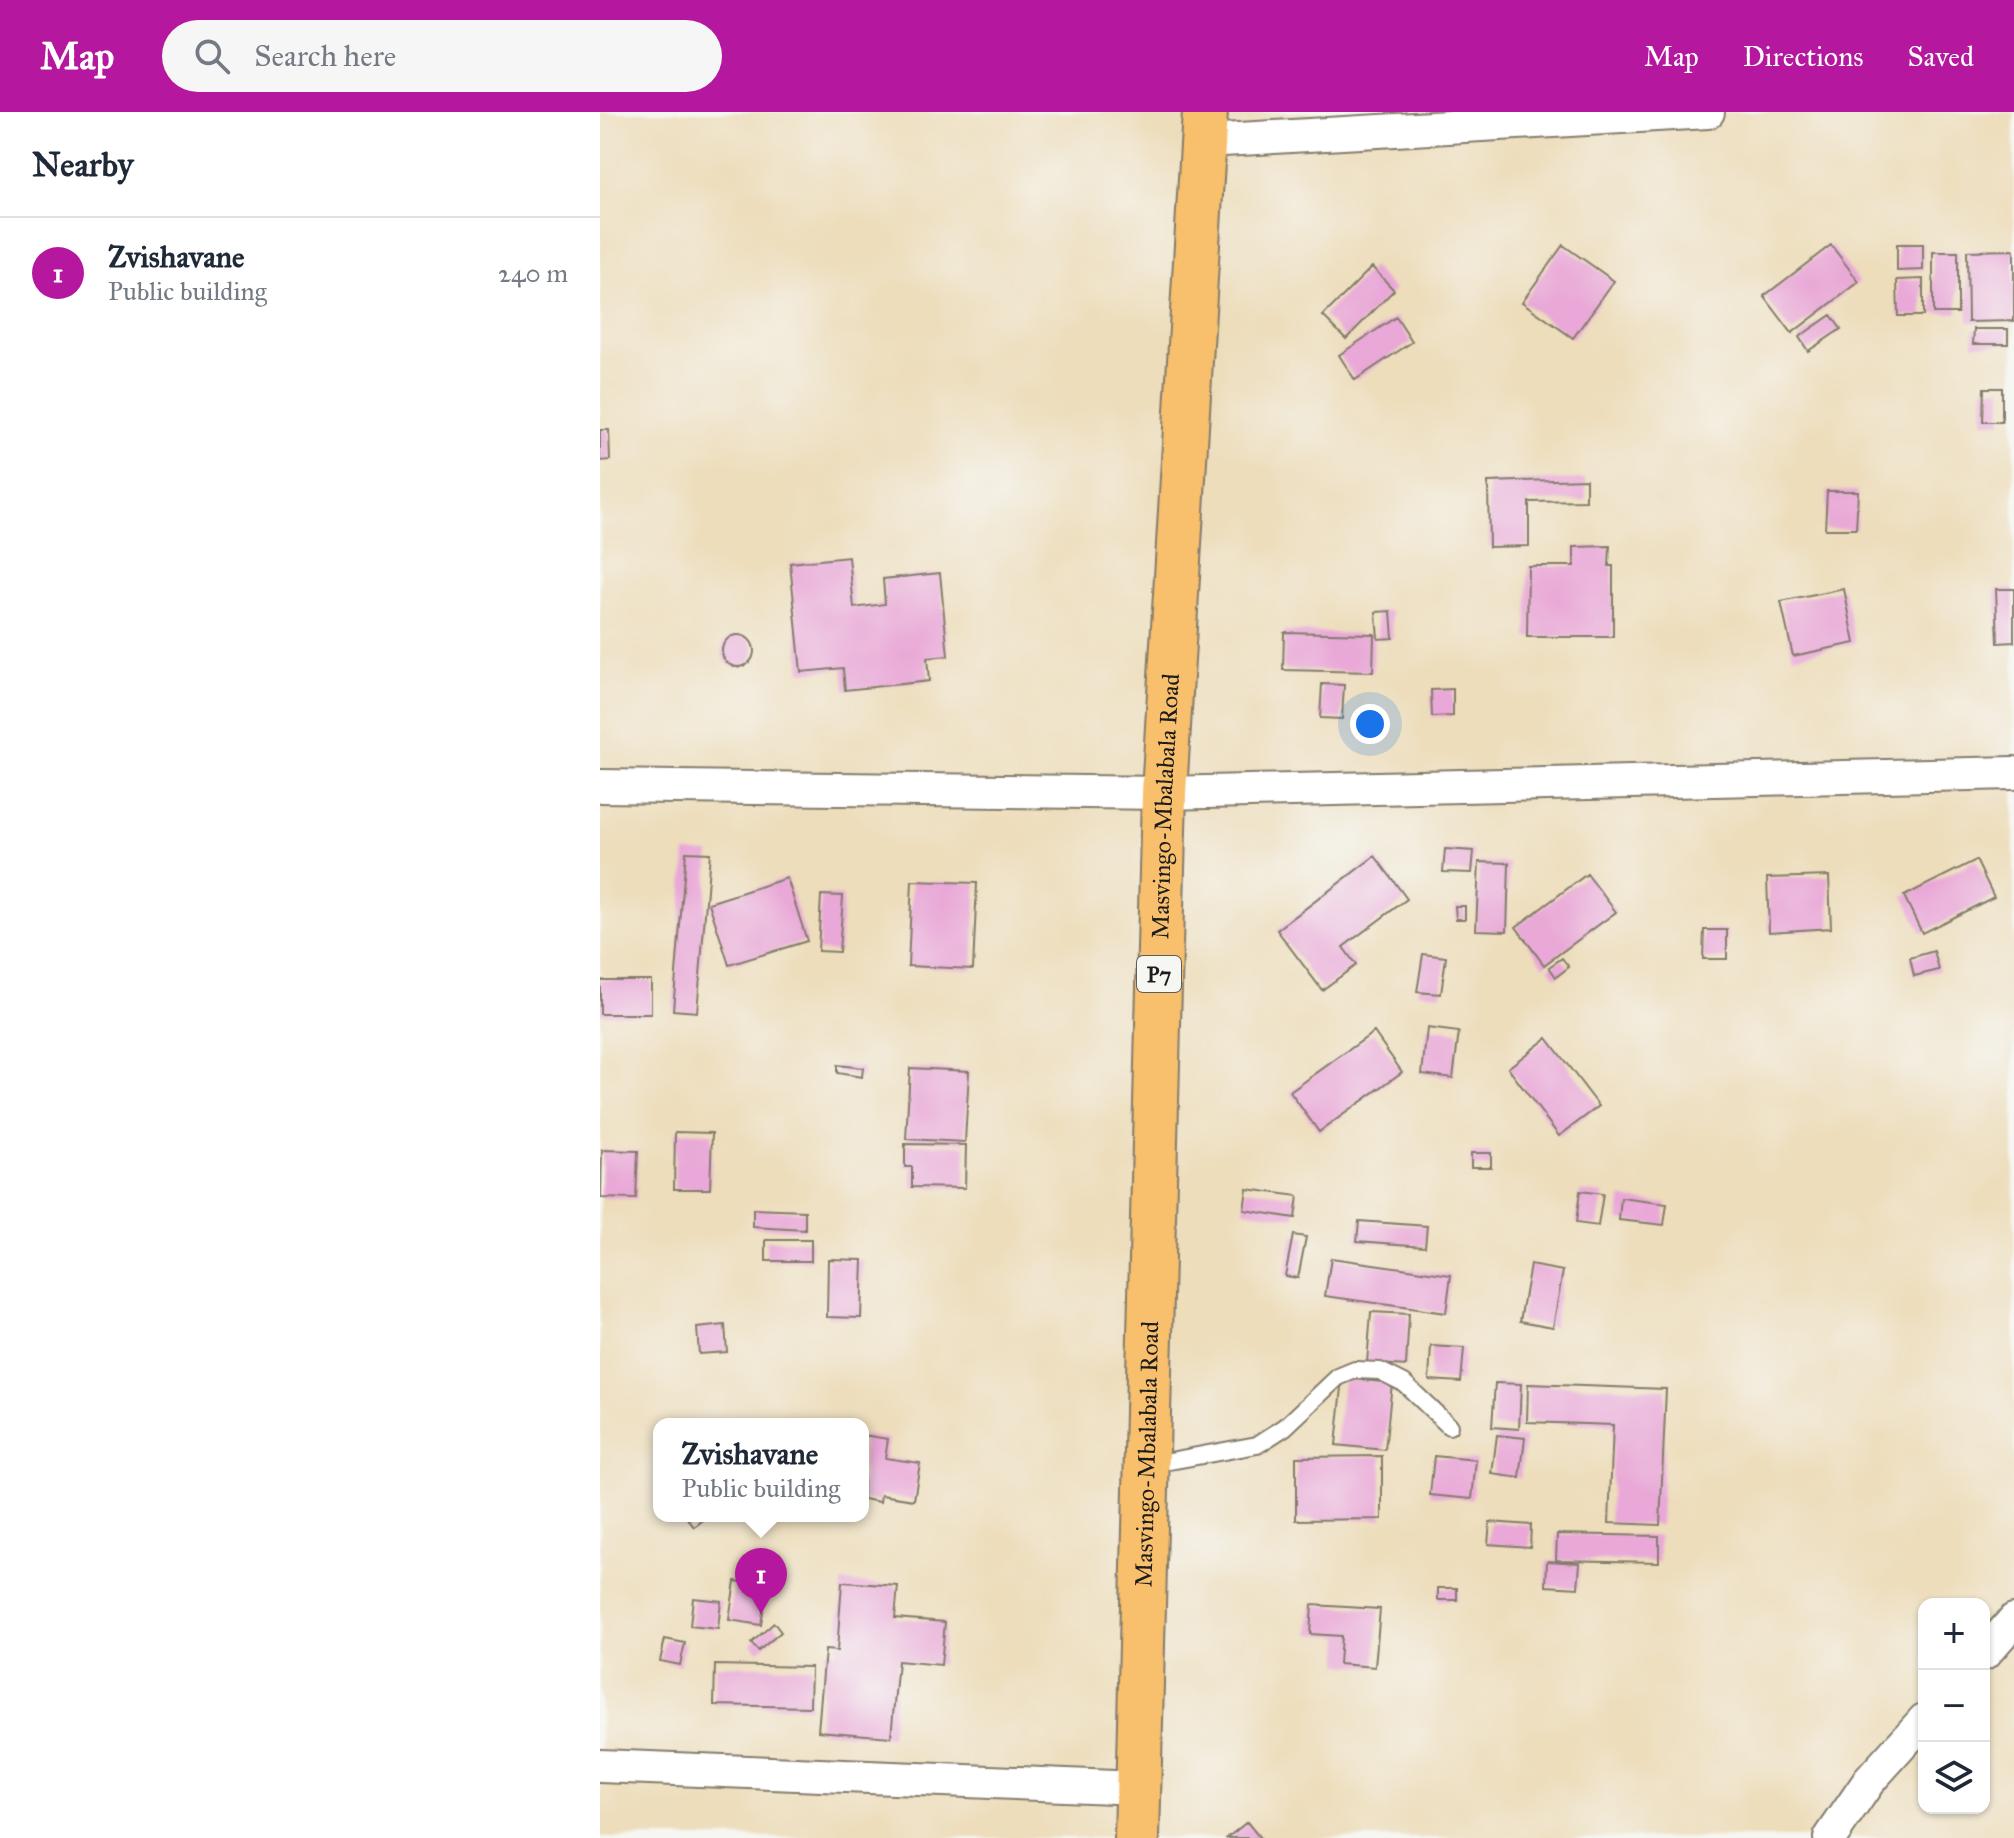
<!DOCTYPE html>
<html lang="en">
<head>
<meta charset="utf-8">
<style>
	:root { --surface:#fff; --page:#f6f6f7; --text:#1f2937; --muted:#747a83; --line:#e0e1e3; --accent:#b5179e }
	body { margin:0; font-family:"IM FELL Great Primer",serif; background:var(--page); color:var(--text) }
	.controls { position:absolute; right:24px; bottom:24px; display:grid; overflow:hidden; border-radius:16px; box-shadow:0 2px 6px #0004 }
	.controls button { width:72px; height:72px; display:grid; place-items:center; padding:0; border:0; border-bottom:2px solid var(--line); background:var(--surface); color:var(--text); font:40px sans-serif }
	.you { position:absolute; left:770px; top:612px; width:28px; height:28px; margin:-20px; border:6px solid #fff; border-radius:50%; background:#1a73e8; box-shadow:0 0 0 12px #1a73e833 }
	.badge { display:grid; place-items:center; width:52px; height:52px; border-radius:50%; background:var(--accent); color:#fff; font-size:26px; font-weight:700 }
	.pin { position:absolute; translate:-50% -66px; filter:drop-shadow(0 2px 4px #0008) }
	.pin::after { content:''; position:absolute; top:42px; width:28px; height:24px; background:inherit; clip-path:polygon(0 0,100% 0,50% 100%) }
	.popup { position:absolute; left:53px; top:1306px; width:216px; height:104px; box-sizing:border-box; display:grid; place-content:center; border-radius:16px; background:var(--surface); filter:drop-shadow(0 2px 6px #0005); font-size:26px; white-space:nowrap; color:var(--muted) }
	.popup b { font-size:30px; color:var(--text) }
	.popup::after { content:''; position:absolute; left:50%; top:100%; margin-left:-16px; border:16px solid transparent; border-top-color:var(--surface) }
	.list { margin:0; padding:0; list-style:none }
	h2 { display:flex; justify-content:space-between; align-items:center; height:104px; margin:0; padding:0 32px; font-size:34px }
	h2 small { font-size:26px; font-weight:400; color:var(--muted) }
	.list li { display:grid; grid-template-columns:52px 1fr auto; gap:24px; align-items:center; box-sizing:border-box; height:112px; padding:0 32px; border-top:2px solid var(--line) }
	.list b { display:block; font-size:30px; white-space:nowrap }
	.list p { margin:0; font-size:26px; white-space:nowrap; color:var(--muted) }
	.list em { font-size:26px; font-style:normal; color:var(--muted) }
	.icon { flex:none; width:44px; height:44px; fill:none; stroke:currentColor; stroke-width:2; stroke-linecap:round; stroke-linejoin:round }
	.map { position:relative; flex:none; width:1414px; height:1726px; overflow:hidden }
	header { display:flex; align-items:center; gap:48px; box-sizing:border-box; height:112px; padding:0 40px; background:var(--accent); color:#fff }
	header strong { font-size:38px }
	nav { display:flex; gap:44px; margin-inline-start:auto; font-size:28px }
	.search { width:560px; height:72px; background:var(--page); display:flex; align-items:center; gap:20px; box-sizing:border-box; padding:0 28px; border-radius:44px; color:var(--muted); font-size:30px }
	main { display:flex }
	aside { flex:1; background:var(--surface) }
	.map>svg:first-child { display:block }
</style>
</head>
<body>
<header>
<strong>Map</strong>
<div class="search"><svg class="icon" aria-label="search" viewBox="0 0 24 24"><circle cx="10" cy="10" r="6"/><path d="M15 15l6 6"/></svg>Search here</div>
<nav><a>Map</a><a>Directions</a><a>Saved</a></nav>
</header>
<main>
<aside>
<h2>Nearby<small></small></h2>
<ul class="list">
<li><span class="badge">1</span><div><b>Zvishavane</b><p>Public building</p></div><em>240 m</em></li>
</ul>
</aside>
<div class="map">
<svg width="1414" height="1726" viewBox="0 0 1414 1726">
	<rect width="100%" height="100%" fill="#f6f6f2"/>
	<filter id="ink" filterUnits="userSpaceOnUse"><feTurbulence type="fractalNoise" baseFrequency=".0125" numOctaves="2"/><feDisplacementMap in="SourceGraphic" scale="16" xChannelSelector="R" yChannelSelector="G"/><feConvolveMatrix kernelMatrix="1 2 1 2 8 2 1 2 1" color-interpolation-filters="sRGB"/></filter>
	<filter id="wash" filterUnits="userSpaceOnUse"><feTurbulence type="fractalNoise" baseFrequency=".006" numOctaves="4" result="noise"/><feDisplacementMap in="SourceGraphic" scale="32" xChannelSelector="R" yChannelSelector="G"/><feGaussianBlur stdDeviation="1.8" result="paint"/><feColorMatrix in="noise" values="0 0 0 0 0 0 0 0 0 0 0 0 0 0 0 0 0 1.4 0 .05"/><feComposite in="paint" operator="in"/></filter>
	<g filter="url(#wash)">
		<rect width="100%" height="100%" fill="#edddbb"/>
		<g id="blocks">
			<path fill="#e9a8d7" d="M1297,132H1323V158L1297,159Z
				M963,133L1014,169L973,226L922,190Z
				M1231,133L1259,170L1192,221L1164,184Z
				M1414,138V209L1368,210L1367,139Z
				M1333,140H1358V201H1333Z
				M772,155L794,178L746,227L723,204Z
				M1323,167V204H1298L1297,168Z
				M1231,203L1241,217L1208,239L1199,225Z
				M796,205L812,230L755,268L739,243Z
				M1374,217H1408V232H1373Z
				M1384,276H1402V310H1383Z
				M0,318H9L10,348L0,349Z
				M986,367V389L929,390V434L889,435L888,370Z
				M1227,379H1258L1256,417H1225Z
				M1010,434L1009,454H1013V525H927L928,454H974V435Z
				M249,445L254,496L285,492L283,467L340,461L348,544L327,546L329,569L245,578L243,556L201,560L190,451Z
				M1244,477L1255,531L1193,544L1181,490Z
				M1396,477H1414V530L1398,531Z
				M791,499L793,526L778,527L776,500Z
				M684,520L774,522L773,560L683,558Z
				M122 539a16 16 0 1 1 32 0a16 16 0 1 1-32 0Z
				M722,572L744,573L742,607L720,606Z
				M853,577V604L832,605L831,578Z
				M845,737L874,739L872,761L843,760Z
				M86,740L110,741L97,900L73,898Z
				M775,744L807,787L743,835L756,853L722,878L677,818Z
				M1376,748L1394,785L1322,821L1304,784Z
				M879,750L909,751L907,819L876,818Z
				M987,762L1016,800L944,853L916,815Z
				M1229,764L1231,816L1169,820L1167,766Z
				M187,766L207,829L129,853L109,791Z
				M312,769L377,771L373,857L308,854Z
				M221,783L243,784L239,840L218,839Z
				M855,794H865V807H856Z
				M1104,818H1127V847H1103Z
				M1334,839L1339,858L1314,864L1310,846Z
				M823,842L846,845L841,882L817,880Z
				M962,846L969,855L956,865L949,855Z
				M0,868H51V902H0Z
				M827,916L859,920L853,966L822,962Z
				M774,920L802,960L719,1020L690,980Z
				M947,926L999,994L959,1024L908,956Z
				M237,953L263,956L262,965L237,961Z
				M310,956L369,959L365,1030L306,1027Z
				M75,1020L112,1021L110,1077H74Z
				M305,1032L366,1033L365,1076L312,1075V1055H305Z
				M2,1038L38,1039L36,1087L1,1086Z
				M871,1041H891V1055H871Z
				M647,1077L698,1084L695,1106L644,1098Z
				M980,1079L1003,1082L998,1114L976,1111Z
				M1021,1086L1067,1092L1064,1113L1019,1108Z
				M153,1097L205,1099V1118L153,1115Z
				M759,1109L827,1114L825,1134L757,1129Z
				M693,1123L706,1125L698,1166L685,1164Z
				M166,1128H211V1149H166Z
				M731,1146L851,1163L846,1201L725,1184Z
				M228,1147L263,1148L261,1206L227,1205Z
				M930,1153L963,1159L953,1215L920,1209Z
				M771,1200L809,1202L806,1254L767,1251Z
				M125,1213L127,1240L99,1242L97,1216Z
				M831,1234L864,1236L861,1270L829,1268Z
				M743,1266L792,1271L785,1338L736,1333Z
				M895,1271L921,1272L919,1317L892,1315Z
				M928,1272L1066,1277L1060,1413L1009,1411L1013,1313L927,1310Z
				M263,1323L288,1327L285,1346L320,1351L314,1388L281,1383L280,1390L263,1387Z
				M897,1323L925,1326L920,1366L892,1362Z
				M782,1344V1407L696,1408V1345Z
				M834,1344L876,1348L872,1387L830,1383Z
				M86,1404H104L106,1406L94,1415Z
				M890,1410L931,1413L930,1435L888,1432Z
				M957,1422L1059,1424V1450L956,1448Z
				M947,1449L980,1451L978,1476L946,1474Z
				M135,1469L167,1474L161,1513L129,1508Z
				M242,1470L298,1474L295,1506L345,1510L341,1553L298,1549L291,1625L218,1619L225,1538L237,1539Z
				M838,1476H857V1488H838Z
				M93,1486L121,1489L118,1517L90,1514Z
				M712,1493L780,1497L775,1555L739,1552L741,1524L710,1522Z
				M174,1511L181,1520L158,1539L151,1531Z
				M65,1527L85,1531L80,1553L60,1549Z
				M115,1553L211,1555L210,1595L114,1593Z
				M647,1710L660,1726H627Z"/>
		</g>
	</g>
	<g filter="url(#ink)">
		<use href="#blocks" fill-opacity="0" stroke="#847c6c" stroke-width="2"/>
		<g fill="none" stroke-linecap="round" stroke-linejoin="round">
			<defs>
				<path id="service" d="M548,1353L657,1333L685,1315L738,1265L755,1258L780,1259L804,1271L849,1314"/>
				<path id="minor" d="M605,29L1108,0
					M0,674L564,681L1414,661
					M1384,1542L1414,1508
					M0,1654L539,1676
					M1230,1726L1269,1669L1324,1608"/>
				<g id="trunk">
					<path id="s1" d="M537,1726L564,681L605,0"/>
				</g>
			</defs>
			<use href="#service" stroke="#847c6c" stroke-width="20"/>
			<use href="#minor" stroke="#847c6c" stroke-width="36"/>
			<use href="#trunk" stroke="#847c6c" stroke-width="48"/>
			<use href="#service" stroke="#fff" stroke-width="16"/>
			<use href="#minor" stroke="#fff" stroke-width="32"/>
			<use href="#trunk" stroke="#f8bf6c" stroke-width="44"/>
		</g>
	</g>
	<g text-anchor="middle" stroke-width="8" stroke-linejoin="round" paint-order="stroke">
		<rect fill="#f6f6f2" stroke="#5d5d5c" stroke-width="2" x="537" y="844" width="44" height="36" rx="6"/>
		<g font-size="22" font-weight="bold" fill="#1c1c1c">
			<text x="559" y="870">P7</text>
		</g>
		<g font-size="24" fill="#1c1c1c" stroke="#f6f6f2">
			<text dy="8" stroke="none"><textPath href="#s1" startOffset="1032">Masvingo-Mbalabala Road</textPath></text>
			<text dy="8" stroke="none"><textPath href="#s1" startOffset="384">Masvingo-Mbalabala Road</textPath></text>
		</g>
	</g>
</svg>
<div class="controls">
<button>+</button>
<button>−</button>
<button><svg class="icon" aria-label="layers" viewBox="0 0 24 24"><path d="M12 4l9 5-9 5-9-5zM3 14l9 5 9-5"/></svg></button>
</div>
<div class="you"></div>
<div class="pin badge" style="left:161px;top:1502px">1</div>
<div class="popup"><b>Zvishavane</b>Public building</div>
</div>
</main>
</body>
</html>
